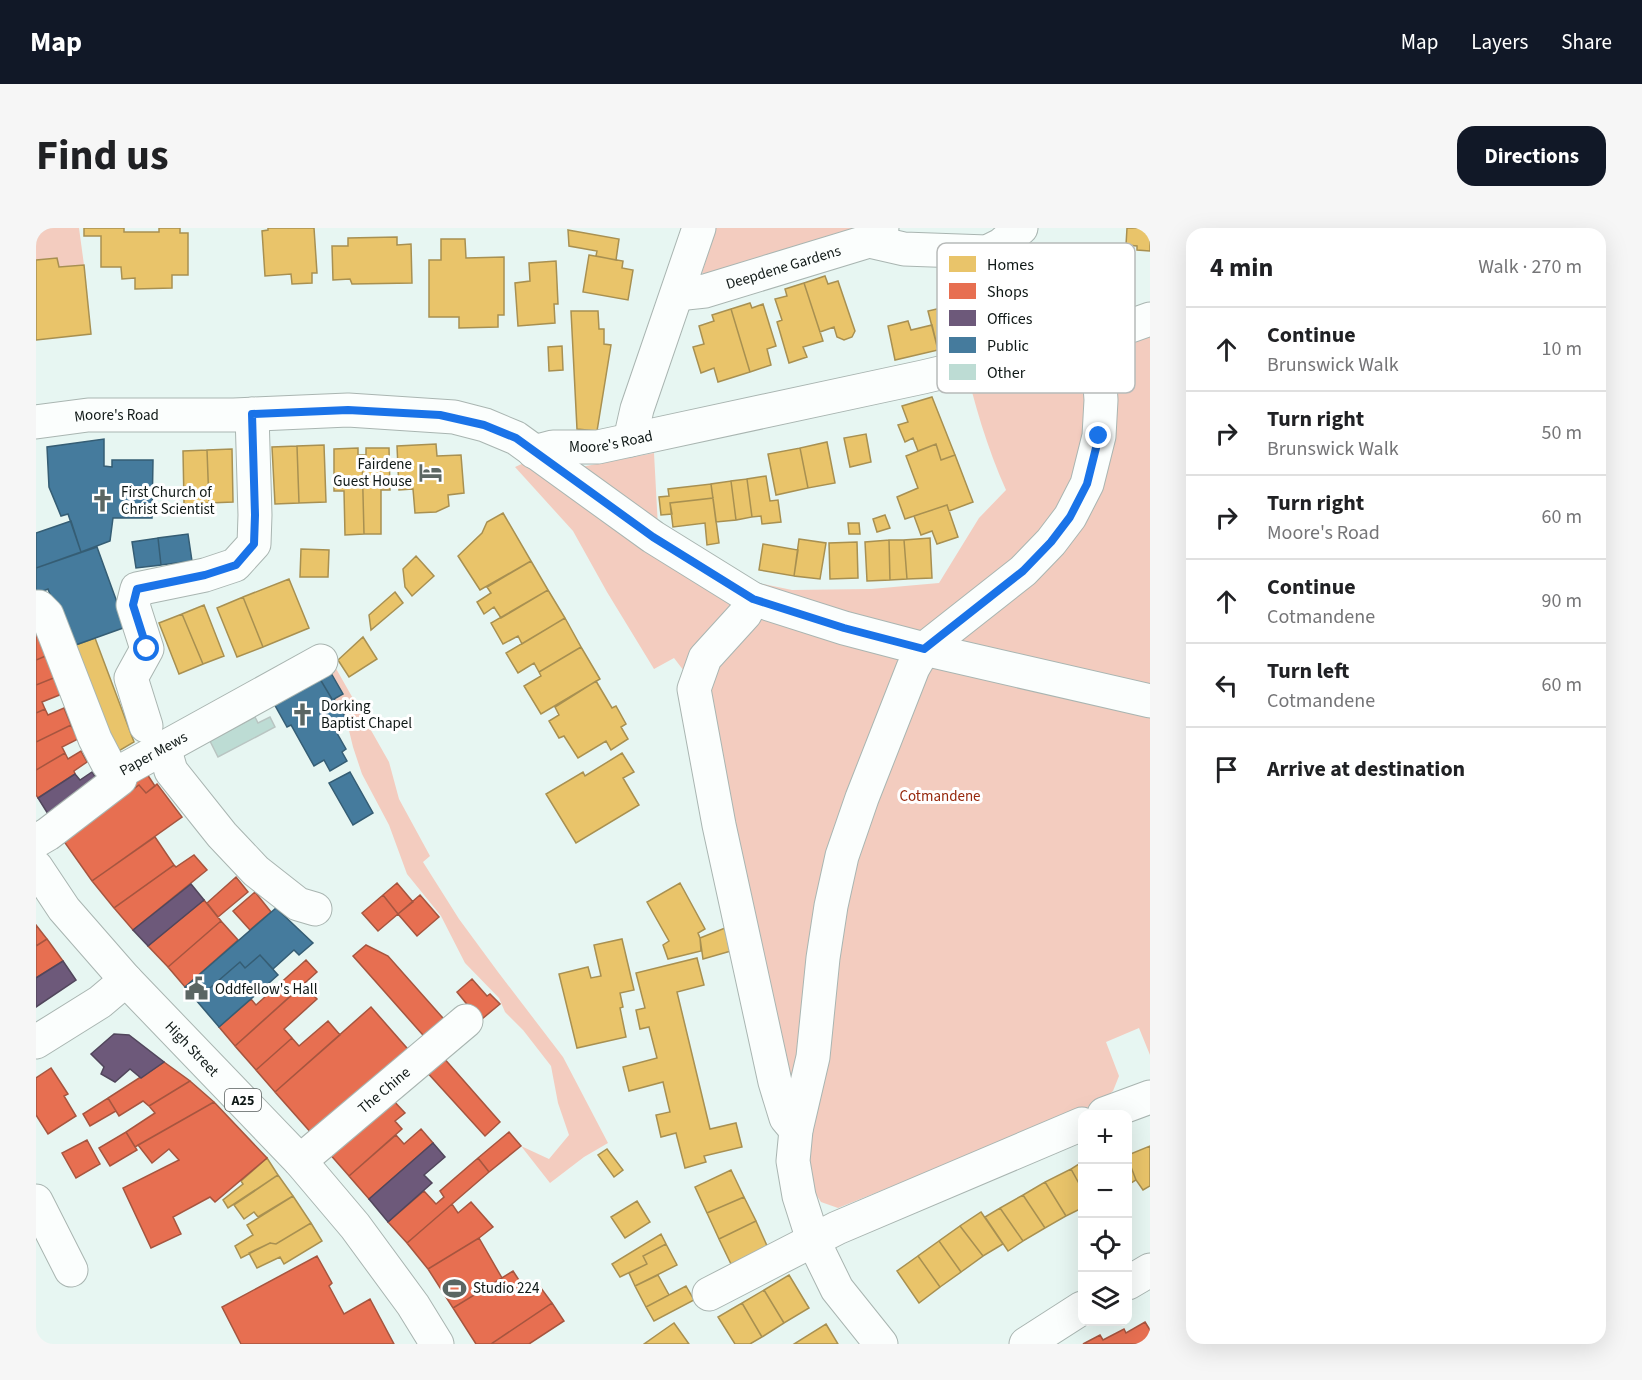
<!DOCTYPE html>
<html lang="en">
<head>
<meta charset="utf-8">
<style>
	:root { --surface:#fff; --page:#f6f6f6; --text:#202124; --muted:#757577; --line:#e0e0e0; --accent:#111827 }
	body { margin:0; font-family:"Source Sans 3",sans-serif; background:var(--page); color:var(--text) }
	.controls { position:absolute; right:18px; bottom:18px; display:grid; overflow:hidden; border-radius:12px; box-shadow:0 6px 24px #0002 }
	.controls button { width:54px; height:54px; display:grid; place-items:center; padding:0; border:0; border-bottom:2px solid var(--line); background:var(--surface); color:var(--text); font:30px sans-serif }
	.stop { position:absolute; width:18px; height:18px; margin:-14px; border:4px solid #1a73e8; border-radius:50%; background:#fff }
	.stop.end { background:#1a73e8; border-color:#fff; box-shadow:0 2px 6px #0008 }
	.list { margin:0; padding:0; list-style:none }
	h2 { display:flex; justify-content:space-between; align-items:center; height:78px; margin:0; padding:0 24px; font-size:26px }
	h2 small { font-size:20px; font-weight:400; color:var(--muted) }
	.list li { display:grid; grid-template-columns:39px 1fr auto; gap:18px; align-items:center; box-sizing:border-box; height:84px; padding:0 24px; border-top:2px solid var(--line) }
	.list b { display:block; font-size:22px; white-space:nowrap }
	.list p { margin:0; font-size:20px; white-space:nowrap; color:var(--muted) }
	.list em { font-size:20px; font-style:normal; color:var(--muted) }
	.icon { flex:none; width:33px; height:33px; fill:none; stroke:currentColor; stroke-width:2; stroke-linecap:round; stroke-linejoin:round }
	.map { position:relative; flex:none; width:1114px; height:1116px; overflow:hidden; border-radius:18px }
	header { display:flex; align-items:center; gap:36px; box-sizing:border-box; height:84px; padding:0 30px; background:var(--accent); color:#fff }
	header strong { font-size:28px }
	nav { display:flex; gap:33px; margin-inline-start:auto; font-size:21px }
	.intro { display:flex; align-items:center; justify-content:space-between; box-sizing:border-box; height:144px; padding:0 36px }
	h1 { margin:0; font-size:42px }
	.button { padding:15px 27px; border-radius:18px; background:var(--accent); color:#fff; font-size:21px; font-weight:700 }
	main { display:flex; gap:36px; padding:0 36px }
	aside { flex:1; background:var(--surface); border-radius:18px; box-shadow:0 6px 24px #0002 }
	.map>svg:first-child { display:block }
</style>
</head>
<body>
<header>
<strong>Map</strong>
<nav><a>Map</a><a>Layers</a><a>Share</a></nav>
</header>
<div class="intro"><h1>Find us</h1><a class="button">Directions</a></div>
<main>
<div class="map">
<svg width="1114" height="1116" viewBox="0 0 1114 1116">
	<rect width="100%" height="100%" fill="#e7f6f2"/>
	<path fill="#f3ccbf" d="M0,0H43L48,37L23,39L21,30L0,32Z
		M680,0H831L674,50L666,45Z
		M1114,75V827L1103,800L1070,814L1083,848L1077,863L1063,875L802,980L785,974L773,956L671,473L638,430L618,441L571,364L537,303L479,239L490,234L545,239L618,225L622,299L717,354L756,362L835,361L903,355L943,290L970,262C951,220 938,174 927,129L1052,97Z
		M298,437L353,534L363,571L394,628L387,634L423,691L462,744L527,829L572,915L548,929L514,955L485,918L513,931L533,907L522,875L515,838L487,802L469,784L463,770L429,735L405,688L371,646L353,597L326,546L317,519L310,490L298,471L306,466L295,445Z"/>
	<path fill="#e9c46a" stroke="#a89051" stroke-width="1.5" d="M48,0H88V4H123V0H144V5H152V47H136V60L99,61V50L86,51L85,39H65V8H48Z
		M232,0H278L281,45H276V55L256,56L255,46L229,48L226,3L232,2Z
		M1091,0H1114V23L1101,22V18L1090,17Z
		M532,2L583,11L580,32L560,28L561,23L533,18Z
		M361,9V17L375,16L376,55L316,56L314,51L297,52L296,18H312V10Z
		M405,11H429L430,30L468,29V87H462V99L423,100V89H393V32H405Z
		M553,27L587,33L586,40L597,42L592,72L547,64Z
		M21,30L23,39L48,37L55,106L0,112V32Z
		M520,33L522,76H518L519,95L482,98L479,55L494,53L493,35Z
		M789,48L792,56L802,53L819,103L816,109L808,112L801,109L798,99L784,104L768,55Z
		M768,55L787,113L767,119L771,129L753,135L741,94L746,92L739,71L751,68L749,61Z
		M931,74L939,113L902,122L892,83Z
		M714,75L716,80L727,76L740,118L731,121L735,137L714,144L695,81Z
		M695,81L714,144L682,154L678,140L665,145L657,119L668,116L663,98L678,93L676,87Z
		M535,83H562L563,101H568V116L575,117L561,203L541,201Z
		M872,93L875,102L896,97L902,122L859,132L852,98Z
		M526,118L527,142L513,143L512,119Z
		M896,169L919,227L905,232L900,216L882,223L877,210L869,214L862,197L872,194L866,178Z
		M830,206L835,234L814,239L808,210Z
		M791,214L799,255L772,260L764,220Z
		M400,216L401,228L425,227L428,265L412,267L413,278L400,284L379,285L377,261L363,262L361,218Z
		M900,216L905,232L919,227L937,274L913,283L911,277L869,291L861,269L882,260L870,228Z
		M288,217L290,274L263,275L261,218Z
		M261,218L263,275L239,276L236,219Z
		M322,220V227H326L328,306L309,307L308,263H298V221Z
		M330,220H353L354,262H345V306H328L326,227H330Z
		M764,220L772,260L740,267L732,226Z
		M196,221L197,274L173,275L171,222Z
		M171,222L173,275L148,276L147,223Z
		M730,248L734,273L742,272L745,294L726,296L725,288L716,289L711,251Z
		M711,251L716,289L700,292L695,253Z
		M695,253L700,292L680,294L675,256Z
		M675,256L677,270L634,275L636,286L625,287L623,269L633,268L632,261Z
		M677,270L683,315L671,317L669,295L637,299L634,275Z
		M911,277L922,309L901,316L896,303L885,307L878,288Z
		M467,285L495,333L444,362L422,328L446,305L451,294Z
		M849,287L854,300L841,304L837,291Z
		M812,295H823L824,306H813Z
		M894,310L896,350L871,351L868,312Z
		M763,311L790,315L784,351L758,348Z
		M853,312L854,352L831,353L829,314Z
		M853,312H868L871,351L854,352Z
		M821,314L822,350L794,351L793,315Z
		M727,316L762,322L758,348L723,342Z
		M265,321L293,322L292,349H264Z
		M380,328L398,348L376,368L369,359L367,341Z
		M495,333L512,362L465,390L458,379L448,386L441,374L455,365L451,359Z
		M253,351L273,400L227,419L207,369Z
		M512,362L529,390L486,416L482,408L467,416L455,395Z
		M359,364L367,375L335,402L333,387Z
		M207,369L227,419L201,429L181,380Z
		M168,377L188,428L167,436L146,386Z
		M146,386L167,436L143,446L123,395Z
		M529,390L545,419L503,444L498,435L482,445L470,425Z
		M327,409L341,431L313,449L302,432Z
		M59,410L98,514L76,527L34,419Z
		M545,419L564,451L505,486L488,458L505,448L503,444Z
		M560,453L576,480L580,478L590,496L585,499L592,511L575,522L570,513L542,530L528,508L523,510L513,493L523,487L519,479Z
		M586,525L598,544L587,550L603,577L540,615L510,566L547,544L549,548Z
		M644,655L669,701L662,705L664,710L665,723L632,731L627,717L633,713L611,674Z
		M689,700L695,723L667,731L664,710Z
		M586,711L598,762L584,765L587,779L584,780L590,809L541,820L523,746L552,739L555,750L565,748L558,717Z
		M661,730L668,757L641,764L674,901L700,895L706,919L668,928L670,934L649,940L640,905L625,909L620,887L634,884L627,854L593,863L587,839L621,830L613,799L604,801L600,782L609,780L600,745Z
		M1114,918V958L1107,962L1100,952L1092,931V927Z
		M571,921L587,942L578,949L562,927Z
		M231,930L242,947L192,980L187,972L207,956L205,953Z
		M1092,931L1100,952L1092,957Z
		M1046,934V961L1035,941Z
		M1035,941L1046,961V980L1030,988L1009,954Z
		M695,942L708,969L671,985L659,959Z
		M242,947L257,968L222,989L218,984L208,991L198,977Z
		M1009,954L1030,988L1009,1000L987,967Z
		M987,967L1009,1000L987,1013L964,980Z
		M257,968L275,995L240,1016L234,1015L205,1030L199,1018L217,1007L211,997Z
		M708,969L720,993L683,1011L671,985Z
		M601,973L614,994L589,1010L575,989Z
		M964,980L987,1013L972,1023L949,989Z
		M945,984L967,1016L947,1028L924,998Z
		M720,993L732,1020L696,1038L683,1011Z
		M275,995L286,1013L248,1036L244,1029L221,1040L213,1025L234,1015L240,1016Z
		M924,998L947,1028L925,1044L903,1013Z
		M625,1006L630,1016L607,1028L611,1036L584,1049L576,1036Z
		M903,1013L925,1044L904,1059L882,1028Z
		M630,1016L641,1037L599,1058L593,1045L611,1036L607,1028Z
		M882,1028L904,1059L883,1075L861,1043Z
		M622,1047L633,1067L610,1079L599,1058Z
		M753,1047L773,1080L748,1095L728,1062Z
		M650,1058L658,1072L618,1093L610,1079Z
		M728,1062L748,1095L726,1109L706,1075Z
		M706,1075L726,1109L714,1116H699L682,1089Z
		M638,1095L653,1116H608L625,1104Z
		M790,1096L802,1116H758Z"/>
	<path fill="#e76f51" stroke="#a6553f" stroke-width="1.5" d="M9,404L17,425L0,432V407Z
		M17,425L25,447L0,457V432Z
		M25,447L31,464L6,474L9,481L0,485V457Z
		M28,480L35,497L0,514V485L9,481L12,487Z
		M35,497L42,511L26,519L29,525L0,542V514Z
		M45,523L51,534L38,543L39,546L2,570L0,567V542L29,525L32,531Z
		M111,546L119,558L110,565L103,557L84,571L79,569Z
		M121,556L146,589L56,653L27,612L103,557L110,565Z
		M119,609L138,637L78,680L56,653Z
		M158,627L171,642L97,702L78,680L138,637L140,639Z
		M200,649L212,664L182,689L171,675Z
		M361,655L377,674L362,686L347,667Z
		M219,664L235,684L214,702L197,683Z
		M347,667L362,686L342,703L326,685Z
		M384,667L403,689L381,708L362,686Z
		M168,672L185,693L132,739L112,718Z
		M185,693L202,712L149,759L132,739Z
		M0,697L11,711L0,718Z
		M11,711L27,733L0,750V718Z
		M330,717L352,728L414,798L394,815L317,728Z
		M270,732L281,744L199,818L183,799L215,771L220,777Z
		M436,751L451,768L454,766L464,776L440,796L434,780L421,764Z
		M267,757L281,771L248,801L256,810L220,842L199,818Z
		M335,779L377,827L277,907L239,864Z
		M292,793L304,807L239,864L220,842L256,810L263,818Z
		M406,828L464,894L449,908L389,842Z
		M128,834L154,853L113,878L107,873L83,888L72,870Z
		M15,840L32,866L28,868L40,888L12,906L0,887V850Z
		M154,853L178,874L99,919L90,904L119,885L113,878Z
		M72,870L80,883L54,898L47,886Z
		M355,870L369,885L359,893L366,901L313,948L292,924Z
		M178,874L231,930L179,974L174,969L137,989L145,1006L115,1020L87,960L143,932L133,921L116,935L102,917Z
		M385,901L397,915L333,971L313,948L360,907L368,916Z
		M90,904L101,922L74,938L63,920Z
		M473,904L485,918L453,944L442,930Z
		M51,912L64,936L40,950L26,925Z
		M442,930L453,944L371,1015L352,994L388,963L400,976L408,969L404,963Z
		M435,974L457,999L443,1010L392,1041L371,1015L416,976L422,985Z
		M443,1010L466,1050L417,1080L392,1041Z
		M281,1028L296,1055L293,1058L308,1086L334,1071L358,1116H205L186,1079Z
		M477,1043L490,1063L502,1056L516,1075L455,1116H440L417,1080Z
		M516,1075L528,1093L493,1116H455Z
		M1109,1094L1114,1102V1116H1047L1064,1107L1067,1112L1088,1101L1090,1105Z"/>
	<path fill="#6d597a" stroke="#51465c" stroke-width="1.5" d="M56,544L66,558L12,586L2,570L39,546L44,552Z
		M155,656L168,672L112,718L97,702Z
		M27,733L40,752L0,779V750Z
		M78,806L93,807L128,834L105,850L94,841L79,854L65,846L68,839L55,826Z
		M397,915L409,929L388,947L396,955L352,994L333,971Z"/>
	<path fill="#457b9d" stroke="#355d74" stroke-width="1.5" d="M68,211V238L76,239V232H117L116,290H77L74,313L45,324L32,286L25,288L13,259L11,219Z
		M35,293L45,324L0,340V305Z
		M152,306L156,333L125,337L122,310Z
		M122,310L125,337L100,340L96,314Z
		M61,319L90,399L34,419L12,361L0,366V340Z
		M295,445L307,466L298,471L310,490L297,497L285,477L296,471L284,451Z
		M284,451L296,471L285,477L310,521L306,524L311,533L294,543L288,532L278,538L255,497L251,499L236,472Z
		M314,544L337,585L317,597L293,555Z
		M240,680L277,715L263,727L258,722L237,741L224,727L209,740L204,734L160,772L149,759Z
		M224,727L242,747L183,799L160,772L204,734L209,740Z"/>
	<path fill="#bddcd4" stroke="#b9c5c2" stroke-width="1.5" d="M219,489L222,495L234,489L239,499L182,529L174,513Z"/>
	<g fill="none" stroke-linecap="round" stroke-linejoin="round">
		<defs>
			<g id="minor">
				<path d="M833,13L868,21L951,24L965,17L985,0"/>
				<path id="s1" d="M641,66L669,63L833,13L846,0"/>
				<path id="s2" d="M0,194L52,187H198L312,182L418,189L449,197L480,210L617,309L717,371L808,400L888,421L1114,473"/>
				<path d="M594,212L601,181L663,0"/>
				<path id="s3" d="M498,224L517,219H562L887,149L984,126L1041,117L1114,91"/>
				<path d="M717,371L709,386L669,430L658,461L683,597L739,854L750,890L760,902"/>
				<path id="s4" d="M0,379H3L11,387L59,511L72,536L84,544L285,433"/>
				<path d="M110,498L95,450L111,421L97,377L101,361L169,347L199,337L218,316L219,287L216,186"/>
				<path d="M128,519L135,543L186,607L220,643L262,676L279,681"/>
				<path d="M0,613L12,606L84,551V544"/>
				<path d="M0,814L64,774L90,752"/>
				<path d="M1068,886L1114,869"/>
				<path id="s5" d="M264,933L430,793"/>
				<path d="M0,973L35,1042"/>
				<path d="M1092,1055L1114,1042"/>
				<path d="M673,1066L801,1000L1046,896"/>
				<path d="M845,1116L801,1061L777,1012L763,968L757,933L760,902L777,829L787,730L795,678L806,628L826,570L877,440L888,421L987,343L1015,314L1034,289L1051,256L1063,208L1065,172L1063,143L1055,124L1041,117"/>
				<path d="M990,1116L1046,1080"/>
			</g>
			<g id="major">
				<path id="s6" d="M0,639L28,681L90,752L264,933L319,998L377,1077L401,1116"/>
			</g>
		</defs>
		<use href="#minor" stroke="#a9b5b1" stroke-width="35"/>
		<use href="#major" stroke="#a9b5b1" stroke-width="35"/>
		<use href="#minor" stroke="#fbfefd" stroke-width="33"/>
		<use href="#major" stroke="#fbfefd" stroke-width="33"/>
	</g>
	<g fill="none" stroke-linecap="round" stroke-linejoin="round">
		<path stroke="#1a73e8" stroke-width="8" d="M111,421L97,377L101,361L169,347L200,337L218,316L219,287L216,186L312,182L404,187L448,197L480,210L617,309L717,371L808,400L888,421L987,343L1015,314L1034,289L1051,256L1063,208"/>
	</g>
	<defs>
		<symbol id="hotel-bare" viewBox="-9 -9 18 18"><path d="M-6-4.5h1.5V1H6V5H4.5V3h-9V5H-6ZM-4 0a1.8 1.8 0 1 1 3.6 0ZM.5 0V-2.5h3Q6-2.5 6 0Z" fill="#5b6663" stroke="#fff" stroke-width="2.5" paint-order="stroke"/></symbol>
		<symbol id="church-bare" viewBox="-9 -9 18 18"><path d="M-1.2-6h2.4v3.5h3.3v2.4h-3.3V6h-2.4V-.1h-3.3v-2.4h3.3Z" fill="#5b6663" stroke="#fff" stroke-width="2.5" paint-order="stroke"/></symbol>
		<symbol id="civic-bare" viewBox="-9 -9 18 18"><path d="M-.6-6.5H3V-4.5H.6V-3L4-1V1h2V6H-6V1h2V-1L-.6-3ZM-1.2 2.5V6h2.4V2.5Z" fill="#5b6663" stroke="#fff" stroke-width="2.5" paint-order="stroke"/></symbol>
		<symbol id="stadium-bare" viewBox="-9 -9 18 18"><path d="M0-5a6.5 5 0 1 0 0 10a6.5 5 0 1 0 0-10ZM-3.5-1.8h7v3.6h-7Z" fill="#5b6663" stroke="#fff" stroke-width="2.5" paint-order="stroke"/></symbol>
	</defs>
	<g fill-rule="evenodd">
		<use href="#hotel-bare" x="378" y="228" width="33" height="33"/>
		<use href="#church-bare" x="50" y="256" width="33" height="33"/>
		<use href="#church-bare" x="250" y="470" width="33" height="33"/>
		<use href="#civic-bare" x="144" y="744" width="33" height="33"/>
		<use href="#stadium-bare" x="402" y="1044" width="33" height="33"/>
	</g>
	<g text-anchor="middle" stroke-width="6" stroke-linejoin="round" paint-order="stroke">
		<rect fill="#fff" stroke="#575d5c" stroke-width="1.5" x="189" y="861" width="36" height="22" rx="4.5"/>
		<g font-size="14" font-weight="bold" fill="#0f1816">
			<text x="207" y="877">A25</text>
		</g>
		<g font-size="15" fill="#0f1816" stroke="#fff">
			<text dy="5" stroke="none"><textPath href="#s1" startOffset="110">Deepdene Gardens</textPath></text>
			<text dy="5" stroke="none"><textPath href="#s2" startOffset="81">Moore's Road</textPath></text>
			<text dy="5" stroke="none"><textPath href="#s3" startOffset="78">Moore's Road</textPath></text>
			<text dy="5" stroke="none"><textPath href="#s4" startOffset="228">Paper Mews</textPath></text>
			<text dy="5" stroke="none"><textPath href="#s6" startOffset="240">High Street</textPath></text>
			<text dy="5" stroke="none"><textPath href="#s5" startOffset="110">The Chine</textPath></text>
		</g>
		<g font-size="15" fill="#0f1816" stroke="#fff" text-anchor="start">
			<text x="376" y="241" text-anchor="end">Fairdene<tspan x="376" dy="17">Guest House</tspan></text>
			<text x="85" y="269">First Church of<tspan x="85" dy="17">Christ Scientist</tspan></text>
			<text x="285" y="483">Dorking<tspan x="285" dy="17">Baptist Chapel</tspan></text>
			<text x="179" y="766">Oddfellow's Hall</text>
			<text x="437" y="1065">Studio 224</text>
		</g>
		<g font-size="15" fill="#96280c" stroke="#fff">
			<text x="904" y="573">Cotmandene</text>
		</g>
	</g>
	<rect x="901" y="15" width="198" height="150" rx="9" fill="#fff" stroke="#b7bab9" stroke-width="1.5"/>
	<rect x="913" y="28" width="27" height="16" fill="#e9c46a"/>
	<rect x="913" y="55" width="27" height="16" fill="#e76f51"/>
	<rect x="913" y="82" width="27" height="16" fill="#6d597a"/>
	<rect x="913" y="109" width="27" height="16" fill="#457b9d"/>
	<rect x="913" y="136" width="27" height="16" fill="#bddcd4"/>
	<g font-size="16" fill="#0f1816">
		<text x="951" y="42">Homes</text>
		<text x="951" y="69">Shops</text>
		<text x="951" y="96">Offices</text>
		<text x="951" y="123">Public</text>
		<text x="951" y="150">Other</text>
	</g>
</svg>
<div class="controls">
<button>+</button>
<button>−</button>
<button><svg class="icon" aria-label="locate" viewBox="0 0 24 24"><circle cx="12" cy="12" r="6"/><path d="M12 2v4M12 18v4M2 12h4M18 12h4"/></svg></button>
<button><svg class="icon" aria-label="layers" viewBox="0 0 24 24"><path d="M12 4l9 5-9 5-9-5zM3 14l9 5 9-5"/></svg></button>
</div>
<div class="stop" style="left:111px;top:421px"></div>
<div class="stop end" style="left:1063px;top:208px"></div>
</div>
<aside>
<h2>4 min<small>Walk · 270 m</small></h2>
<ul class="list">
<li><svg class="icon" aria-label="ahead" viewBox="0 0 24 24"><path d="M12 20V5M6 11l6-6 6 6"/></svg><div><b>Continue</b><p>Brunswick Walk</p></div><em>10 m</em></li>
<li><svg class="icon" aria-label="right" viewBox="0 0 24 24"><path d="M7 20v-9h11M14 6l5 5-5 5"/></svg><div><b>Turn right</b><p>Brunswick Walk</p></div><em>50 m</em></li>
<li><svg class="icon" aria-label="right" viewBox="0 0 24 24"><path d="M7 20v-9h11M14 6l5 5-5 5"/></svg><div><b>Turn right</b><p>Moore's Road</p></div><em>60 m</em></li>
<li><svg class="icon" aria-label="ahead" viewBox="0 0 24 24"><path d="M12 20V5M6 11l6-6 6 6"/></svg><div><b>Continue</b><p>Cotmandene</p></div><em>90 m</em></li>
<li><svg class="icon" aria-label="left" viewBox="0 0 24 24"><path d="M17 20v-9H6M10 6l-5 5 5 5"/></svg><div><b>Turn left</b><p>Cotmandene</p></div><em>60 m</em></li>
<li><svg class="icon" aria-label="arrive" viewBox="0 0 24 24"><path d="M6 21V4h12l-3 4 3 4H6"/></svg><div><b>Arrive at destination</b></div></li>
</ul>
</aside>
</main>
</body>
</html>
